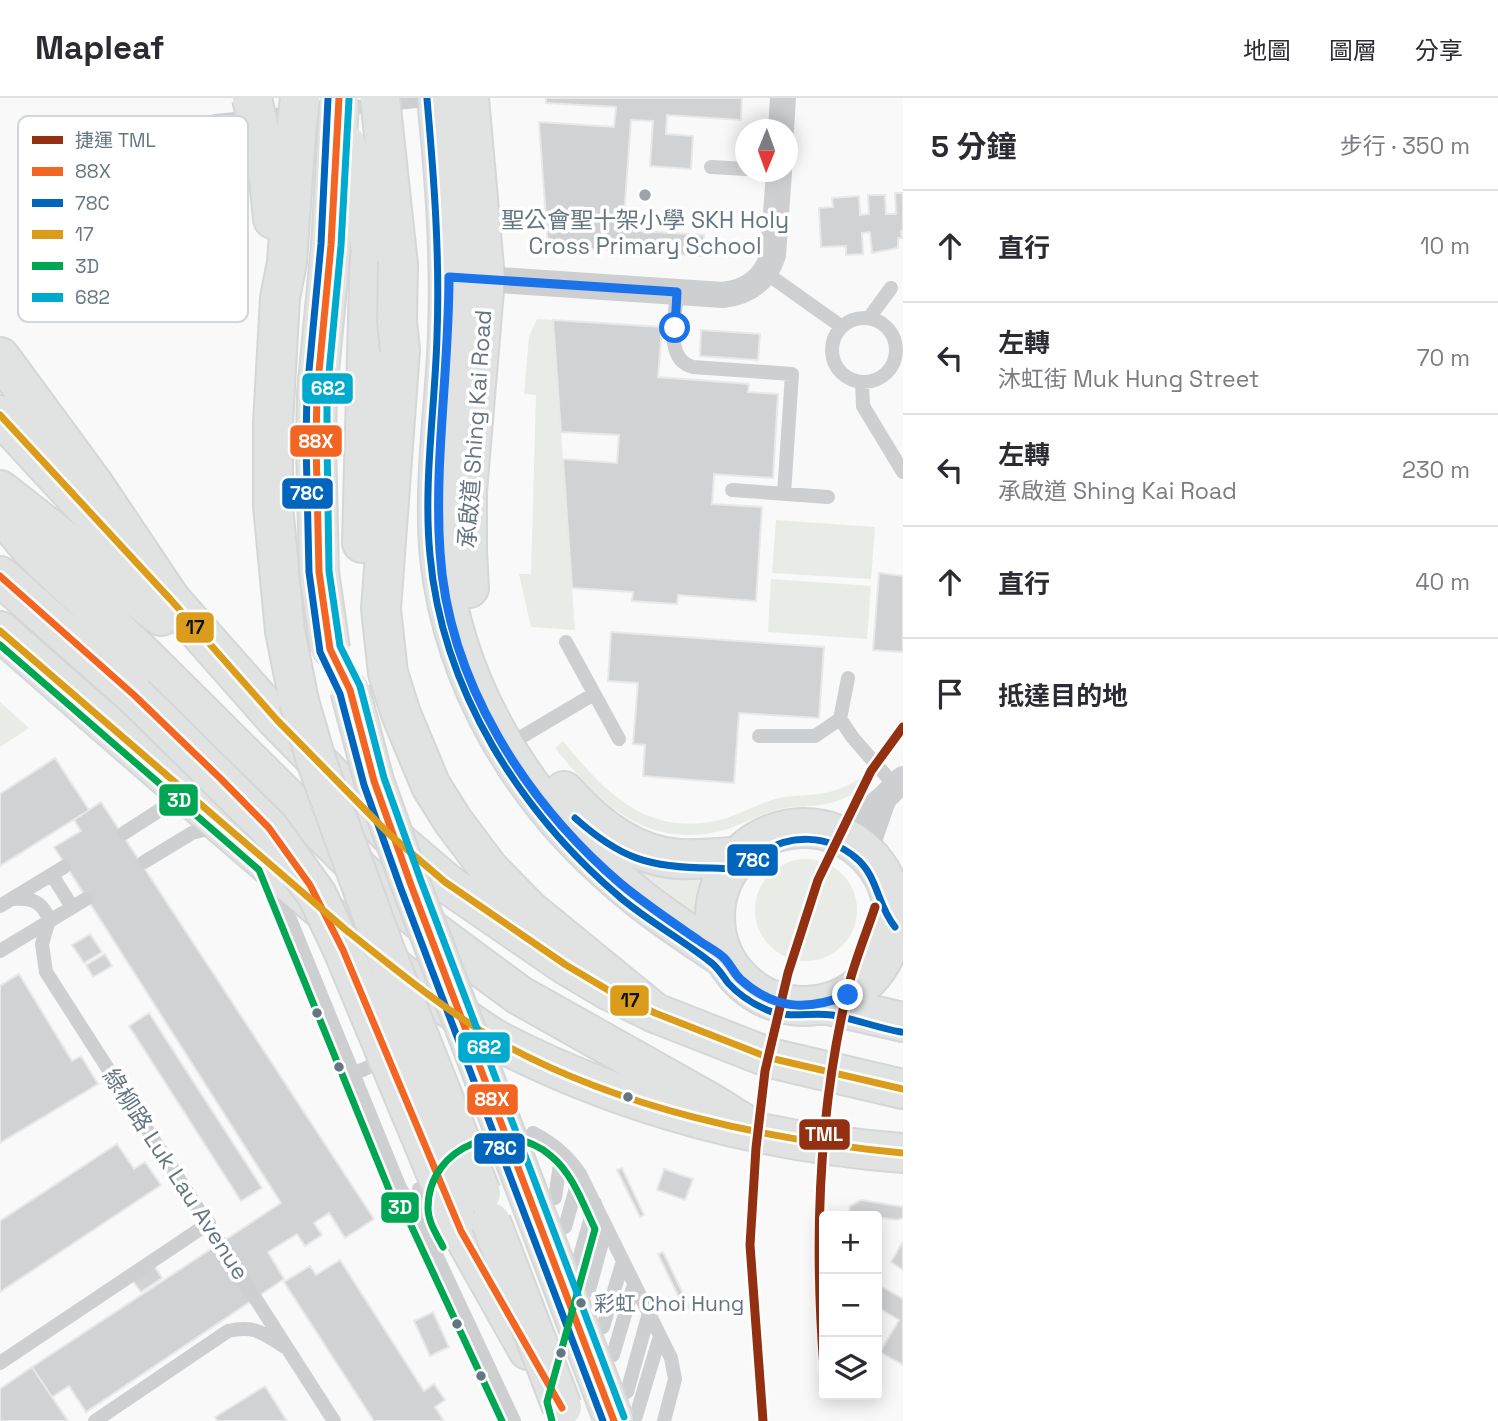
<!DOCTYPE html>
<html lang="zh-TW">
<head>
<meta charset="utf-8">
<style>
	:root { --surface:#fff; --page:#f2f2f3; --text:#2b2b33; --muted:#7c7c81; --line:#e1e1e2 }
	body { margin:0; font-family:"Space Grotesk","Noto Sans TC",sans-serif; background:var(--page); color:var(--text) }
	.controls { position:absolute; right:21px; bottom:21px; display:grid; overflow:hidden; border-radius:7px; box-shadow:0 4px 18px #0003 }
	.controls button { width:63px; height:63px; display:grid; place-items:center; padding:0; border:0; border-bottom:2px solid var(--line); background:var(--surface); color:var(--text); font:35px sans-serif }
	.compass { position:absolute; left:735px; top:21px; width:63px; height:63px; border-radius:50%; background:var(--surface); box-shadow:0 4px 18px #0003; rotate:181deg }
	.stop { position:absolute; width:21px; height:21px; margin:-16px; border:5px solid #1a73e8; border-radius:50%; background:#fff }
	.stop.end { background:#1a73e8; border-color:#fff; box-shadow:0 2px 7px #0008 }
	.list { margin:0; padding:0; list-style:none }
	h2 { display:flex; justify-content:space-between; align-items:center; height:91px; margin:0; padding:0 28px; font-size:30px }
	h2 small { font-size:23px; font-weight:400; color:var(--muted) }
	.list li { display:grid; grid-template-columns:46px 1fr auto; gap:21px; align-items:center; box-sizing:border-box; height:112px; padding:0 28px; border-top:2px solid var(--line) }
	.list b { display:block; font-size:26px; white-space:nowrap }
	.list p { margin:0; font-size:23px; white-space:nowrap; color:var(--muted) }
	.list em { font-size:23px; font-style:normal; color:var(--muted) }
	.icon { flex:none; width:38px; height:38px; fill:none; stroke:currentColor; stroke-width:2; stroke-linecap:round; stroke-linejoin:round }
	.map { position:relative; flex:none; width:903px; height:1323px; overflow:hidden }
	header { display:flex; align-items:center; gap:42px; box-sizing:border-box; height:98px; padding:0 35px; background:var(--surface); border-bottom:2px solid var(--line) }
	header strong { font-size:33px }
	nav { display:flex; gap:38px; margin-inline-start:auto; font-size:24px }
	main { display:flex }
	aside { flex:1; background:var(--surface) }
	.map>svg:first-child { display:block }
</style>
</head>
<body>
<header>
<strong>Mapleaf</strong>
<nav><a>地圖</a><a>圖層</a><a>分享</a></nav>
</header>
<main>
<div class="map">
<svg width="903" height="1323" viewBox="0 0 903 1323">
	<rect width="100%" height="100%" fill="#f9f9f9"/>
	<path fill="#e8ebe6" d="M537,221L553,222L575,532L531,529L519,476H531L536,297L524,296L529,239Z
		M776,422L875,429L871,481L772,475Z
		M455,454L483,575L546,683L707,775L700,792L698,828L562,715L466,548Z
		M771,481L871,488L867,541L768,534Z
		M0,604L29,630L0,649Z
		M563,643C604,693 644,737 715,723C736,719 754,707 775,701C789,697 804,698 818,696C836,694 852,686 867,676L873,685C856,695 839,705 819,707C805,709 790,708 776,712C757,717 741,728 721,733C644,751 599,704 555,650Z
		M755 812a51 51 0 1 1 102 0a51 51 0 1 1-102 0Z"/>
	<path fill="#d0d2d3" stroke="#e8e8e8" stroke-width="2" d="M546,0H742L741,22L667,17L666,36L693,38L691,71L650,68L653,23L631,22L623,132L704,137L702,158L548,148L539,24L614,29L616,9L546,5Z
		M895,95H903V133H901L902,140H898V150L872,155L870,134L862,135L863,156L846,157V148L821,149L819,110L833,109L832,100L859,98L860,117L869,116L868,97H885L886,116H896Z
		M553,222L662,229L658,279L749,286L748,294L778,296L773,380L714,376L712,406L762,409L756,503L678,497L677,506L632,503L633,494L572,490L563,361L617,365L619,337L561,334Z
		M701,232L760,236L758,262L700,258Z
		M879,475L903,478V554L873,552Z
		M611,534L824,549L819,620L739,615L734,685L643,678L645,647L633,646L638,585L608,583Z
		M55,660L89,712L0,768V696Z
		M101,704L374,1121L345,1140L329,1115L314,1125L322,1137L305,1148L297,1136L268,1154L284,1181L86,1314L69,1288L52,1299L32,1269L281,1105L54,749L81,733L74,722Z
		M90,836L102,854L84,865L72,847Z
		M105,856L112,868L93,879L86,867Z
		M19,876L72,963L81,958L98,986L0,1045V888Z
		M149,915L262,1090L241,1103L129,928Z
		M117,1046L134,1071L145,1064L161,1087L0,1194V1123Z
		M622,1070L644,1117L640,1119L617,1072Z
		M664,1071L693,1081L685,1102L657,1092Z
		M861,1102L903,1109V1120L897,1122L883,1120L877,1128V1118H848L850,1108Z
		M902,1145L903,1146V1172L891,1164Z
		M663,1154L690,1210L685,1212L658,1156Z
		M340,1162L424,1293L434,1286L445,1302L435,1309L444,1323H374L284,1184L310,1168L316,1177Z
		M154,1167L162,1180L141,1194L132,1182Z
		M879,1187L903,1201V1267L880,1254L899,1222L877,1209Z
		M446,1200L456,1220L451,1222L442,1202Z
		M433,1214L449,1249L430,1258L414,1223Z
		M32,1269L68,1323H0V1291Z
		M265,1288L287,1323H217L215,1319Z"/>
	<g fill="none" stroke-linecap="round" stroke-linejoin="round">
		<defs>
			<path id="secondary" d="M437,0C445,79 451,158 448,238C445,310 433,388 440,460C454,587 524,703 621,785C653,813 689,836 724,860
				M469,490L467,453V393L485,180L469,0
				M564,693C594,727 632,758 679,761C699,762 719,759 739,759
				M715 819a89 89 0 1 1 178 0a89 89 0 1 1-178 0Z
				M824,906L903,924"/>
			<path id="primary" d="M0,317L171,502L277,622L389,736L445,784L566,867L608,892L655,915L770,960L903,991
				M0,392L161,518
				M0,533C95,617 191,700 288,783C340,827 391,870 448,909C465,921 483,935 502,945C625,1008 765,1045 903,1055"/>
			<path id="highway" d="M296,35L287,164L280,200L273,325V408L285,533L299,603
				M260,36L269,81L273,121
				M400,252L381,511L388,575L401,616L431,688L453,723L489,771L529,812L655,915
				M0,259L94,387L171,502
				M0,414L32,452L143,557L364,776L431,832L519,897L711,1005L757,1034
				M362,445L370,146
				M0,478L134,597
				M449,1106L461,1133L528,1252"/>
		</defs>
		<use href="#secondary" stroke="#d5d6d7" stroke-width="42"/>
		<use href="#primary" stroke="#d5d6d7" stroke-width="42"/>
		<use href="#highway" stroke="#d5d6d6" stroke-width="42"/>
		<path stroke="#cecfd0" stroke-width="14" d="M207,28L215,23L436,1
			M711,69L746,71
			M766,175L842,229
			M677,194C676,217 663,261 693,269L792,276L784,396
			M869,220L891,190
			M832 252a32 32 0 1 1 64 0a32 32 0 1 1-64 0Z
			M862,284L863,308L903,374
			M732,392L828,399
			M566,544L619,641
			M840,621L853,640L896,689
			M523,638L594,596
			M759,638H815L840,621L848,580
			M124,735L163,710L167,704L169,686
			M144,764L192,735L218,728
			M52,777L72,809
			M276,787L400,1090L418,1118L514,1323
			M13,801C31,800 43,803 49,822
			M0,808L64,769
			M49,822L42,846L46,874L334,1323
			M0,853L86,801
			M353,976L387,961
			M533,1035C553,1045 568,1058 580,1076L671,1260L675,1281L664,1323
			M555,1100L560,1066L558,1051
			M418,1118L419,1091
			M565,1129L580,1076
			M578,1165L595,1105
			M589,1192L606,1130
			M603,1229L623,1163
			M613,1257L634,1186
			M0,1265L209,1125
			M627,1294L649,1215
			M636,1318L660,1238
			M95,1323L228,1233C255,1227 263,1235 285,1249"/>
		<path stroke="#cecfd0" stroke-width="26" d="M781,32L783,0
			M469,180L723,197C748,194 765,182 773,157L779,74
			M839,737L884,700L903,681
			M865,754L883,702"/>
		<use href="#secondary" stroke="#e1e2e2" stroke-width="38"/>
		<use href="#primary" stroke="#e1e2e2" stroke-width="38"/>
		<use href="#highway" stroke="#e1e2e2" stroke-width="38"/>
		<defs>
			<path id="highway-bridge" d="M252,0L260,36
				M380,0L398,167L397,223L400,252
				M296,35L300,0
				M346,46L357,80L370,146
				M330,551L319,474L316,344L317,295L331,147L339,5
				M350,592L374,683L411,787L614,1323
				M134,597L269,730L317,797L343,852L449,1106
				M299,603L316,662L384,850L481,1095
				M491,1124L562,1309"/>
		</defs>
		<use href="#highway-bridge" stroke="#d5d6d6" stroke-width="42" stroke-linecap="butt"/>
		<use href="#highway-bridge" stroke="#e1e2e2" stroke-width="38"/>
		<defs>
			<path id="bus-1" d="M339,0L331,147L317,295L316,344L319,474L330,551L350,592L374,683L411,787L614,1323
				M0,478L134,597L221,681L269,730L310,787L343,852L461,1133L562,1310"/>
			<path id="bus-2" d="M328,0L321,146L307,294L306,344L309,474L320,554L340,596L364,687L401,791L603,1323
				M427,1C434,80 440,159 437,238C435,311 423,385 430,457C442,592 520,715 622,801C650,824 681,841 709,863C718,869 722,877 728,885C739,897 753,906 767,912C788,921 810,914 832,917C855,921 878,930 901,934
				M575,720C621,761 650,770 711,770C721,770 735,772 744,768C750,766 755,759 761,755C790,736 828,736 856,760C878,778 877,807 895,829"/>
			<path id="bus-3" d="M0,317L171,502L277,622L389,736L445,784L566,867L608,892L655,915L770,960L903,991
				M0,533L346,832C394,870 443,911 496,942C616,1010 767,1042 903,1055"/>
			<path id="bus-4" d="M0,547L259,772L390,1094L409,1123L502,1323
				M443,1149C437,1137 428,1124 428,1110C428,1047 506,1019 551,1058C573,1076 583,1106 595,1131L547,1304L552,1323"/>
			<path id="bus-5" d="M349,1L341,148L327,296V344L329,473L340,548L360,588L384,680L421,783L624,1319"/>
		</defs>
		<use href="#bus-1" stroke="#fff" stroke-width="12"/>
		<use href="#bus-2" stroke="#fff" stroke-width="12"/>
		<use href="#bus-3" stroke="#fff" stroke-width="12"/>
		<use href="#bus-4" stroke="#fff" stroke-width="12"/>
		<use href="#bus-5" stroke="#fff" stroke-width="12"/>
		<use href="#bus-1" stroke="#f26522" stroke-width="7"/>
		<use href="#bus-2" stroke="#0065bd" stroke-width="7"/>
		<use href="#bus-3" stroke="#da9c1a" stroke-width="7"/>
		<use href="#bus-4" stroke="#00a651" stroke-width="7"/>
		<use href="#bus-5" stroke="#00a9ce" stroke-width="7"/>
		<defs>
			<path id="metro-1" d="M824,1270C814,1143 818,1014 848,890C855,862 866,836 875,809
				M763,1323L750,1147L756,1050L765,973L788,875L818,782L871,673L903,629"/>
		</defs>
		<use href="#metro-1" stroke="#fff" stroke-width="14"/>
		<use href="#metro-1" stroke="#923011" stroke-width="9"/>
	</g>
	<g fill="none" stroke-linecap="round" stroke-linejoin="round">
		<path stroke="#1a73e8" stroke-width="9" d="M675,230L677,194L449,179C449,271 434,363 440,454C448,583 525,704 621,786C645,806 672,824 698,842C706,848 717,853 724,860C730,866 734,875 740,881C774,912 807,913 848,897"/>
	</g>
	<circle fill="#99a4ac" stroke="#fff" stroke-width="2.5" cx="645" cy="97" r="7"/>
	<g fill="#657683" stroke="#fff" stroke-width="2.5">
		<circle cx="317" cy="915" r="6"/>
		<circle cx="339" cy="969" r="6"/>
		<circle cx="628" cy="999" r="6"/>
		<circle cx="581" cy="1205" r="6"/>
		<circle cx="457" cy="1226" r="6"/>
		<circle cx="561" cy="1255" r="6"/>
		<circle cx="481" cy="1278" r="6"/>
	</g>
	<g text-anchor="middle" stroke-width="7" stroke-linejoin="round" paint-order="stroke">
		<g font-size="21" fill="#657683" stroke="#fff" text-anchor="start">
			<text x="594" y="1213">彩虹 Choi Hung</text>
		</g>
		<g font-size="23" fill="#657683" stroke="#fff">
			<text x="645" y="130">聖公會聖十架小學 SKH Holy<tspan x="645" dy="26">Cross Primary School</tspan></text>
		</g>
		<g font-size="23" fill="#657683" stroke="#fff">
			<text transform="translate(475 331) rotate(-86)" y="8">承啟道 Shing Kai Road</text>
			<text transform="translate(176 1076) rotate(57)" y="8">綠柳路 Luk Lau Avenue</text>
		</g>
	</g>
	<rect x="18" y="18" width="230" height="206" rx="10" fill="#fff" stroke="#d1d6da" stroke-width="2"/>
	<rect x="32" y="38" width="31" height="8" fill="#923011"/>
	<rect x="32" y="69" width="31" height="9" fill="#f26522"/>
	<rect x="32" y="101" width="31" height="8" fill="#0065bd"/>
	<rect x="32" y="132" width="31" height="9" fill="#da9c1a"/>
	<rect x="32" y="164" width="31" height="8" fill="#00a651"/>
	<rect x="32" y="195" width="31" height="9" fill="#00a9ce"/>
	<g font-size="19" fill="#657683">
		<text x="75" y="49">捷運 TML</text>
		<text x="75" y="80">88X</text>
		<text x="75" y="112">78C</text>
		<text x="75" y="143">17</text>
		<text x="75" y="175">3D</text>
		<text x="75" y="206">682</text>
	</g>
	<g stroke="#fff" stroke-width="2.5">
		<rect x="301" y="274" width="53" height="33" rx="7" fill="#00a9ce"/>
		<rect x="289" y="326" width="54" height="34" rx="7" fill="#f26522"/>
		<rect x="281" y="379" width="53" height="33" rx="7" fill="#0065bd"/>
		<rect x="175" y="513" width="40" height="33" rx="7" fill="#da9c1a"/>
		<rect x="158" y="685" width="41" height="34" rx="7" fill="#00a651"/>
		<rect x="726" y="745" width="53" height="34" rx="7" fill="#0065bd"/>
		<rect x="609" y="886" width="41" height="33" rx="7" fill="#da9c1a"/>
		<rect x="457" y="933" width="54" height="33" rx="7" fill="#00a9ce"/>
		<rect x="466" y="985" width="53" height="33" rx="7" fill="#f26522"/>
		<rect x="798" y="1020" width="53" height="33" rx="7" fill="#923011"/>
		<rect x="473" y="1034" width="53" height="33" rx="7" fill="#0065bd"/>
		<rect x="380" y="1093" width="40" height="33" rx="7" fill="#00a651"/>
	</g>
	<g font-size="19" text-anchor="middle" font-weight="bold" fill="#fff">
		<text x="328" y="297">682</text>
		<text x="316" y="350">88X</text>
		<text x="307" y="402">78C</text>
		<text x="179" y="709">3D</text>
		<text x="753" y="769">78C</text>
		<text x="484" y="956">682</text>
		<text x="492" y="1008">88X</text>
		<text x="824" y="1043">TML</text>
		<text x="500" y="1057">78C</text>
		<text x="400" y="1116">3D</text>
	</g>
	<g font-size="19" text-anchor="middle" font-weight="bold" fill="#111">
		<text x="195" y="536">17</text>
		<text x="630" y="909">17</text>
	</g>
</svg>
<div class="controls">
<button>+</button>
<button>−</button>
<button><svg class="icon" aria-label="layers" viewBox="0 0 24 24"><path d="M12 4l9 5-9 5-9-5zM3 14l9 5 9-5"/></svg></button>
</div>
<svg class="compass" viewBox="-18 -18 36 36"><path d="M0-13l5 13h-10z" fill="#e53935"/><path d="M0 13l5-13h-10z" fill="#7c7c81"/></svg>
<div class="stop" style="left:675px;top:230px"></div>
<div class="stop end" style="left:848px;top:897px"></div>
</div>
<aside>
<h2>5 分鐘<small>步行 · 350 m</small></h2>
<ul class="list">
<li><svg class="icon" aria-label="ahead" viewBox="0 0 24 24"><path d="M12 20V5M6 11l6-6 6 6"/></svg><div><b>直行</b></div><em>10 m</em></li>
<li><svg class="icon" aria-label="left" viewBox="0 0 24 24"><path d="M17 20v-9H6M10 6l-5 5 5 5"/></svg><div><b>左轉</b><p>沐虹街 Muk Hung Street</p></div><em>70 m</em></li>
<li><svg class="icon" aria-label="left" viewBox="0 0 24 24"><path d="M17 20v-9H6M10 6l-5 5 5 5"/></svg><div><b>左轉</b><p>承啟道 Shing Kai Road</p></div><em>230 m</em></li>
<li><svg class="icon" aria-label="ahead" viewBox="0 0 24 24"><path d="M12 20V5M6 11l6-6 6 6"/></svg><div><b>直行</b></div><em>40 m</em></li>
<li><svg class="icon" aria-label="arrive" viewBox="0 0 24 24"><path d="M6 21V4h12l-3 4 3 4H6"/></svg><div><b>抵達目的地</b></div></li>
</ul>
</aside>
</main>
</body>
</html>
